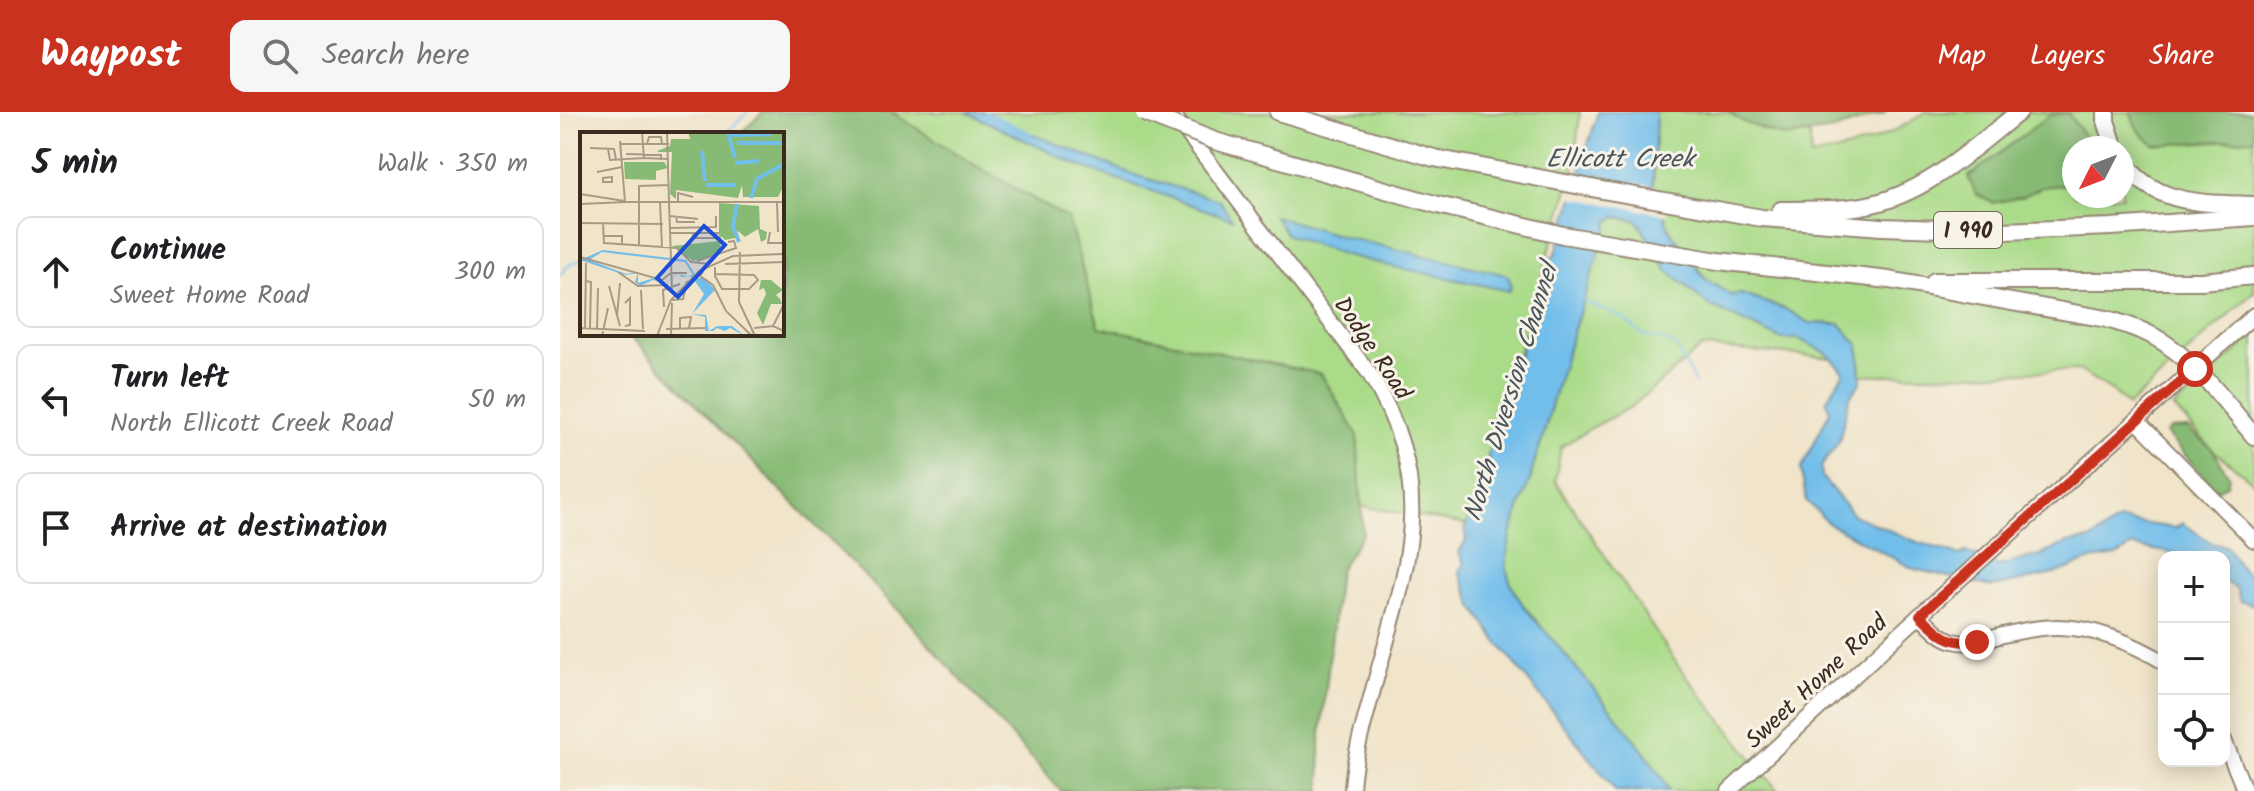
<!DOCTYPE html>
<html lang="en">
<head>
<meta charset="utf-8">
<style>
	:root { --surface:#fff; --page:#f6f6f6; --text:#202124; --muted:#757577; --line:#e0e0e0; --accent:#c8321e }
	body { margin:0; font-family:Kalam,sans-serif; background:var(--page); color:var(--text) }
	.controls { position:absolute; right:24px; bottom:24px; display:grid; overflow:hidden; border-radius:16px; box-shadow:0 4px 20px #0003 }
	.controls button { width:72px; height:72px; display:grid; place-items:center; padding:0; border:0; border-bottom:2px solid var(--line); background:var(--surface); color:var(--text); font:40px sans-serif }
	.compass { position:absolute; left:1502px; top:24px; width:72px; height:72px; border-radius:50%; background:var(--surface); box-shadow:0 4px 20px #0003; rotate:228deg }
	.stop { position:absolute; width:24px; height:24px; margin:-18px; border:6px solid #c8321e; border-radius:50%; background:#fff }
	.stop.end { background:#c8321e; border-color:#fff; box-shadow:0 2px 8px #0008 }
	.list { margin:0; padding:0; list-style:none }
	h2 { display:flex; justify-content:space-between; align-items:center; height:104px; margin:0; padding:0 32px; font-size:34px }
	h2 small { font-size:26px; font-weight:400; color:var(--muted) }
	.list li { display:grid; grid-template-columns:52px 1fr auto; gap:24px; align-items:center; box-sizing:border-box; height:112px; margin:0 16px 16px; padding:0 16px; border:2px solid var(--line); border-radius:16px }
	.list b { display:block; font-size:30px; white-space:nowrap }
	.list p { margin:0; font-size:26px; white-space:nowrap; color:var(--muted) }
	.list em { font-size:26px; font-style:normal; color:var(--muted) }
	.icon { flex:none; width:44px; height:44px; fill:none; stroke:currentColor; stroke-width:2; stroke-linecap:round; stroke-linejoin:round }
	.map { position:relative; flex:none; width:1694px; height:679px; overflow:hidden }
	header { display:flex; align-items:center; gap:48px; box-sizing:border-box; height:112px; padding:0 40px; background:var(--accent); color:#fff }
	header strong { font-size:38px }
	nav { display:flex; gap:44px; margin-inline-start:auto; font-size:28px }
	.search { width:560px; height:72px; background:var(--page); display:flex; align-items:center; gap:20px; box-sizing:border-box; padding:0 28px; border-radius:16px; color:var(--muted); font-size:30px }
	main { display:flex }
	aside { flex:1; background:var(--surface) }
	.map>svg:first-child { display:block }
</style>
</head>
<body>
<header>
<strong>Waypost</strong>
<div class="search"><svg class="icon" aria-label="search" viewBox="0 0 24 24"><circle cx="10" cy="10" r="6"/><path d="M15 15l6 6"/></svg>Search here</div>
<nav><a>Map</a><a>Layers</a><a>Share</a></nav>
</header>
<main>
<aside>
<h2>5 min<small>Walk · 350 m</small></h2>
<ul class="list">
<li><svg class="icon" aria-label="ahead" viewBox="0 0 24 24"><path d="M12 20V5M6 11l6-6 6 6"/></svg><div><b>Continue</b><p>Sweet Home Road</p></div><em>300 m</em></li>
<li><svg class="icon" aria-label="left" viewBox="0 0 24 24"><path d="M17 20v-9H6M10 6l-5 5 5 5"/></svg><div><b>Turn left</b><p>North Ellicott Creek Road</p></div><em>50 m</em></li>
<li><svg class="icon" aria-label="arrive" viewBox="0 0 24 24"><path d="M6 21V4h12l-3 4 3 4H6"/></svg><div><b>Arrive at destination</b></div></li>
</ul>
</aside>
<div class="map">
<svg width="1694" height="679" viewBox="0 0 1694 679">
	<rect width="100%" height="100%" fill="#f7f3e8"/>
	<filter id="ink" filterUnits="userSpaceOnUse"><feTurbulence type="fractalNoise" baseFrequency=".0125" numOctaves="2"/><feDisplacementMap in="SourceGraphic" scale="16" xChannelSelector="R" yChannelSelector="G"/><feConvolveMatrix kernelMatrix="1 2 1 2 8 2 1 2 1" color-interpolation-filters="sRGB"/></filter>
	<filter id="wash" filterUnits="userSpaceOnUse"><feTurbulence type="fractalNoise" baseFrequency=".006" numOctaves="4" result="noise"/><feDisplacementMap in="SourceGraphic" scale="32" xChannelSelector="R" yChannelSelector="G"/><feGaussianBlur stdDeviation="1.8" result="paint"/><feColorMatrix in="noise" values="0 0 0 0 0 0 0 0 0 0 0 0 0 0 0 0 0 1.4 0 .05"/><feComposite in="paint" operator="in"/></filter>
	<g filter="url(#wash)">
		<rect width="100%" height="100%" fill="#f0e4c9"/>
		<path fill="#aadb89" stroke="#728254" stroke-width="2" fill-rule="evenodd" d="M331,0H1020L1014,57L907,413L801,394L797,322L761,262L539,215L508,107L413,52Z
			M1096,0H1168L1184,10L1224,25L1250,22L1251,45C1293,37 1331,25 1365,0H1694V180L1568,294L1556,282L1519,258L1382,263H1301L1299,234L1280,212L1250,211L1225,197L1181,182L1171,183L1147,168L1110,119L1093,72ZM1514,36H1562V84H1514Z
			M1056,105L1077,108L1107,158L1148,193L1221,227H1239L1267,241L1272,246L1142,235L1071,295L1033,315L1001,335L995,369L1119,555L1218,679H1110C1079,627 1036,581 998,534C980,512 952,487 947,459C943,436 962,388 971,365C973,348 981,333 985,317C1003,246 1027,177 1050,108Z
			M1694,223V371L1652,337L1614,296Z"/>
		<path fill="#87bb75" stroke="#61724a" stroke-width="2" d="M203,0H331L413,52L508,107L539,215L761,262L797,322L803,421L779,458L760,632L761,679H501L341,501L68,222H222V22H180Z
			M1168,0H1327L1274,18L1224,25L1184,10Z
			M1571,0H1694V27L1595,33C1583,25 1573,15 1571,0Z
			M1508,1L1528,29L1527,36H1514V72L1482,75L1462,85L1433,91L1416,82L1408,65L1490,3Z
			M1627,316L1652,337L1669,364L1667,373L1656,378L1606,322L1610,317Z"/>
		<path fill="#71beeb" stroke="#567484" stroke-width="2" d="M406,0H426L474,23L575,63L659,88L672,107L517,53Z
			M1038,0H1096L1093,72L1110,119L1146,168L1171,183L1181,182L1225,197L1250,211L1280,212L1299,234L1301,270L1289,286L1279,329L1261,355L1262,365L1293,403L1357,430L1399,443L1406,440L1439,454L1483,442L1507,431L1530,428L1559,408L1616,416L1622,411L1653,432L1666,434L1681,456L1694,469V493L1680,489L1676,476L1664,470V445H1635L1572,434L1557,444L1531,448L1494,462L1432,475L1354,457L1269,412L1246,388L1241,357L1270,299L1266,289L1284,260L1267,241L1239,227H1221L1148,193L1107,158L1077,108L1056,105L1050,108C1027,177 1003,246 985,317C981,334 973,348 971,365C962,388 943,436 947,459C952,487 980,512 998,534C1036,581 1079,627 1110,679H1056L936,528L913,494L899,459L904,452L899,440L906,428L905,418L925,351L929,346L928,343L954,253L959,245L973,195L977,193L990,147L996,141L1021,60L1022,52Z
			M714,104L784,125L947,163L951,171L950,179L830,154L782,142L727,123Z"/>
		<path fill="#f0e4c9" d="M1017,62L1098,75L1108,103L1009,85Z"/>
		<g fill="none" stroke-linecap="round" stroke-linejoin="round">
			<path stroke="#71beeb" stroke-width="2" d="M426,0L472,22
				M165,22L188,0
				M0,163L10,152L22,147
				M1023,189L1061,205L1083,223L1115,232L1135,271"/>
		</g>
	</g>
	<g filter="url(#ink)">
		<g fill="none" stroke-linecap="round" stroke-linejoin="round">
			<defs>
				<path id="secondary" d="M611,0L809,261C884,383 843,463 810,589C802,619 793,648 792,679
					M1577,309L1694,428
					M1360,503C1370,513 1380,526 1394,529C1410,534 1427,527 1443,523C1461,519 1479,515 1498,515C1534,515 1574,532 1604,550
					M1664,628L1685,679
					M1169,679L1360,503L1694,203"/>
				<path id="highway" d="M718,0L874,46L1042,78L1202,106L1322,115L1442,119L1551,115L1694,105
					M1546,0V9L1555,36
					M655,29L878,93L1003,123L1158,149L1329,168L1547,207C1563,212 1578,216 1593,224C1634,246 1664,289 1694,324
					M1562,49C1596,94 1643,91 1694,93
					M1221,98C1249,97 1279,99 1307,93C1366,82 1413,36 1459,0
					M1375,169H1641L1694,164"/>
			</defs>
			<use href="#secondary" stroke="#968774" stroke-width="18"/>
			<use href="#highway" stroke="#968774" stroke-width="20"/>
			<use href="#secondary" stroke="#fff" stroke-width="14"/>
			<use href="#highway" stroke="#fff" stroke-width="16"/>
			<defs>
				<path id="highway-bridge" d="M584,1L655,29"/>
			</defs>
			<use href="#highway-bridge" stroke="#968774" stroke-width="20" stroke-linecap="butt"/>
			<use href="#highway-bridge" stroke="#fff" stroke-width="16"/>
		</g>
	</g>
	<g fill="none" stroke-linecap="round" stroke-linejoin="round" filter="url(#ink)">
		<path stroke="#c8321e" stroke-width="10" d="M1417,530C1388,532 1380,523 1360,503L1635,257"/>
	</g>
	<g text-anchor="middle" stroke-width="6" stroke-linejoin="round" paint-order="stroke">
		<rect fill="#f7f3e8" stroke="#73665b" stroke-width="2" x="1374" y="100" width="68" height="36" rx="6"/>
		<g font-size="22" font-weight="bold" fill="#3b2a1e">
			<text x="1408" y="126">I 990</text>
		</g>
		<g font-size="24" fill="#3b2a1e" stroke="#f7f3e8">
			<text transform="translate(813 236) rotate(56)" y="8">Dodge Road</text>
			<text transform="translate(1256 569) rotate(-43)" y="8">Sweet Home Road</text>
		</g>
		<g font-size="26" font-style="italic" fill="#4b565c" stroke="#f7f3e8">
			<text x="1060" y="55">Ellicott Creek</text>
			<text transform="translate(950 280) rotate(-73)" y="9">North Diversion Channel</text>
		</g>
	</g>
	<g transform="translate(20 20)">
		<rect width="204" height="204" fill="#f0e4c9"/>
		<path d="M108,0H204V53L198,65H163L162,53L158,66L96,58V67L90,62L92,20H79L77,19L90,14L91,7H110ZM44,30H84L88,36L76,39V48L45,47ZM139,71L179,74L180,97L187,100L186,107L181,110L178,97L165,105L158,99L155,106L145,108L141,104L140,122L113,129L92,114L139,109ZM181,148H191L203,158L196,163L200,167L202,172H191L183,193L177,181L186,162L184,156L179,158Z" fill="#87bb75"/>
		<path d="M23,118L106,128L117,146H125L135,158L112,182L126,183L129,199L137,194H152L165,204L150,196L145,199L137,196L133,199H125V185L112,182L124,162L112,145L97,142L85,152L73,148L60,154L55,150L58,141L45,143L0,128ZM22,120L105,130L113,143L102,145L97,141L86,151L74,146L58,151V140L46,142L9,128Z" fill="#71beeb" fill-rule="evenodd"/>
		<path fill="none" stroke="#71beeb" stroke-width="4" d="M148,0L155,26M148,3L192,2M157,11H204M122,19L125,49M155,31L179,29M126,53H156M171,66L177,47L204,32M157,72L153,94L159,110"/>
		<path fill="none" stroke="#a89a85" stroke-width="2" d="M62,0L64,26L89,27M87,0L89,70M40,12H89M67,12L69,5H81L82,12M10,16L34,17L36,28M28,17L30,28L64,26M46,22L81,23V28M17,40L42,35M32,45V50H23V46ZM0,62L51,70H204M80,70L82,116M89,70L92,157M98,70V61L113,65M197,70L198,100M0,72L45,70L40,9M90,84L118,87M96,84L97,90H115M0,91L83,92M23,91L24,111L97,116L111,130L130,132M90,96L136,95V84M190,100L188,111H204M91,101H139M113,101V106H136L137,101M23,104H42V112M59,113V54L89,53M160,120L159,170L175,204M0,125L82,148L91,141H107M117,129L156,116L154,109L148,110M145,132L204,130M135,135V144L142,157H169L178,148L174,143L135,142M38,140L58,154L88,153M123,140L120,144L133,153L146,179L172,204M6,149L11,150L10,196M29,154L40,194M61,158L63,197M92,168L103,167L107,149M0,169V196L65,199M84,175L83,158L100,152M37,184L40,151M45,194L50,193V166L45,171M193,194L204,172M5,196L6,131M174,196L193,194L204,199M17,197L18,156M86,197L125,196M100,197V186L111,185L109,196M22,204L28,176M77,204L91,168L119,139L153,124L204,122M91,204L92,171"/>
		<path fill="#1d4ed8" fill-opacity="0.15" stroke="#1d4ed8" stroke-width="4" d="M124,94L145,113L98,165L77,146Z"/>
		<rect width="204" height="204" fill="none" stroke="#3b2a1e" stroke-width="4"/>
	</g>
</svg>
<div class="controls">
<button>+</button>
<button>−</button>
<button><svg class="icon" aria-label="locate" viewBox="0 0 24 24"><circle cx="12" cy="12" r="6"/><path d="M12 2v4M12 18v4M2 12h4M18 12h4"/></svg></button>
</div>
<svg class="compass" viewBox="-18 -18 36 36"><path d="M0-13l5 13h-10z" fill="#e53935"/><path d="M0 13l5-13h-10z" fill="#757577"/></svg>
<div class="stop" style="left:1635px;top:257px"></div>
<div class="stop end" style="left:1417px;top:530px"></div>
</div>
</main>
</body>
</html>
